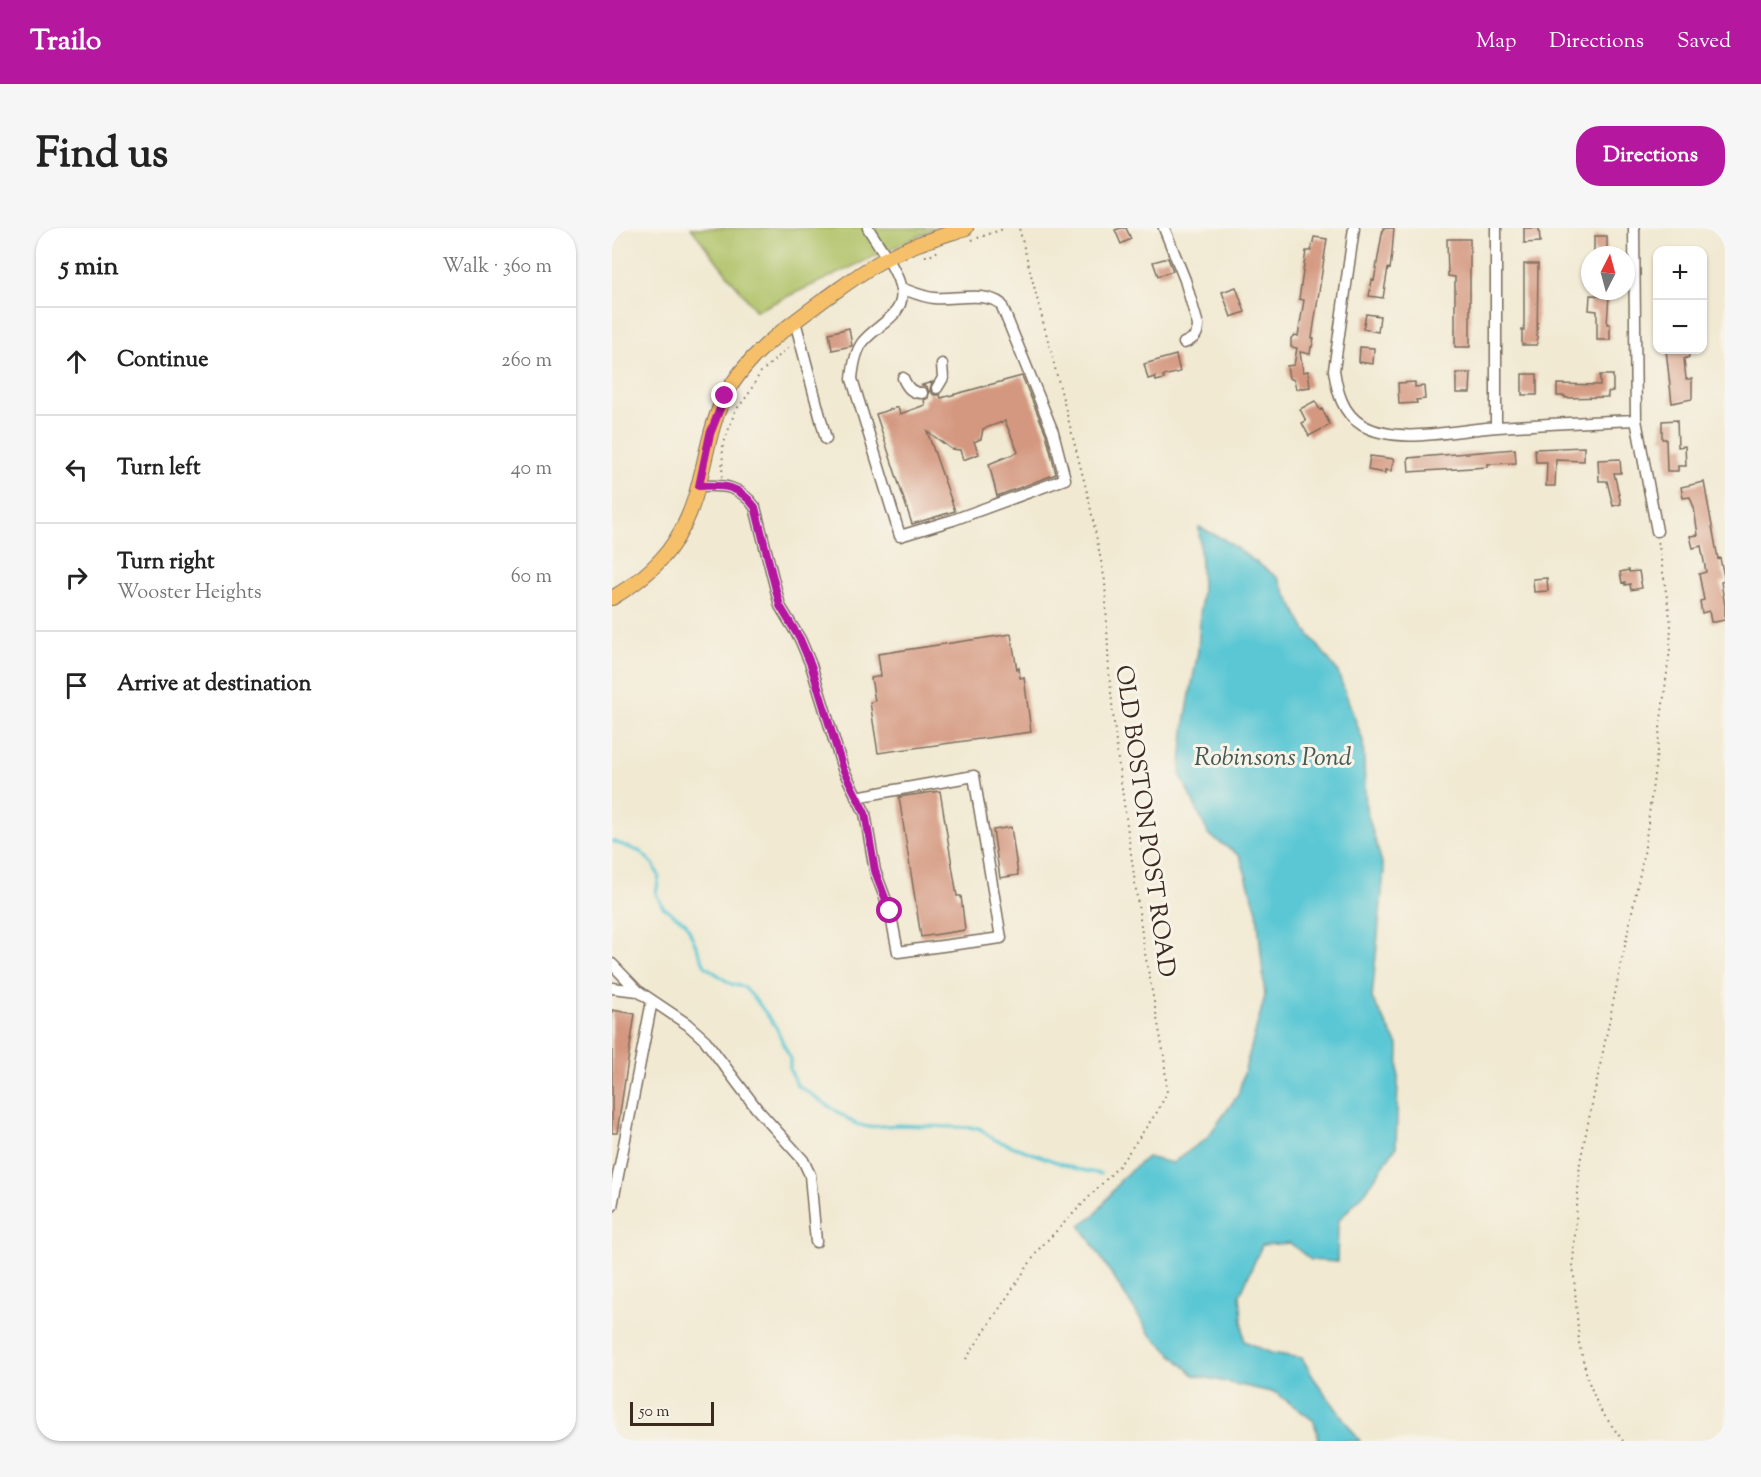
<!DOCTYPE html>
<html lang="en">
<head>
<meta charset="utf-8">
<style>
	:root { --surface:#fff; --page:#f6f6f6; --text:#222; --muted:#767676; --line:#e0e0e0; --accent:#b5179e }
	body { margin:0; font-family:"Sorts Mill Goudy",serif; background:var(--page); color:var(--text) }
	.controls { position:absolute; right:18px; top:18px; display:grid; overflow:hidden; border-radius:12px; box-shadow:0 2px 4px #0004 }
	.controls button { width:54px; height:54px; display:grid; place-items:center; padding:0; border:0; border-bottom:2px solid var(--line); background:var(--surface); color:var(--text); font:30px sans-serif }
	.compass { position:absolute; left:969px; top:18px; width:54px; height:54px; border-radius:50%; background:var(--surface); box-shadow:0 2px 4px #0004; rotate:6deg }
	.scale { position:absolute; left:18px; bottom:15px; width:84px; box-sizing:border-box; padding-left:6px; border:3px solid #3b2a1e; border-top:0; font-size:16px; line-height:21px; white-space:nowrap; color:#3b2a1e; -webkit-text-stroke:4px #f7f3e8; paint-order:stroke }
	.stop { position:absolute; width:18px; height:18px; margin:-14px; border:4px solid #b5179e; border-radius:50%; background:#fff }
	.stop.end { background:#b5179e; border-color:#fff; box-shadow:0 2px 6px #0008 }
	.list { margin:0; padding:0; list-style:none }
	h2 { display:flex; justify-content:space-between; align-items:center; height:78px; margin:0; padding:0 24px; font-size:26px }
	h2 small { font-size:20px; font-weight:400; color:var(--muted) }
	.list li { display:grid; grid-template-columns:39px 1fr auto; gap:18px; align-items:center; box-sizing:border-box; height:108px; padding:0 24px; border-top:2px solid var(--line) }
	.list b { display:block; font-size:22px; white-space:nowrap }
	.list p { margin:0; font-size:20px; white-space:nowrap; color:var(--muted) }
	.list em { font-size:20px; font-style:normal; color:var(--muted) }
	.icon { flex:none; width:33px; height:33px; fill:none; stroke:currentColor; stroke-width:2; stroke-linecap:round; stroke-linejoin:round }
	.map { position:relative; flex:none; width:1113px; height:1213px; overflow:hidden; border-radius:24px }
	header { display:flex; align-items:center; gap:36px; box-sizing:border-box; height:84px; padding:0 30px; background:var(--accent); color:#fff }
	header strong { font-size:28px }
	nav { display:flex; gap:33px; margin-inline-start:auto; font-size:21px }
	.intro { display:flex; align-items:center; justify-content:space-between; box-sizing:border-box; height:144px; padding:0 36px }
	h1 { margin:0; font-size:42px }
	.button { padding:15px 27px; border-radius:24px; background:var(--accent); color:#fff; font-size:21px; font-weight:700 }
	main { display:flex; gap:36px; padding:0 36px }
	aside { flex:1; background:var(--surface); border-radius:24px; box-shadow:0 2px 4px #0004 }
	.map>svg:first-child { display:block }
</style>
</head>
<body>
<header>
<strong>Trailo</strong>
<nav><a>Map</a><a>Directions</a><a>Saved</a></nav>
</header>
<div class="intro"><h1>Find us</h1><a class="button">Directions</a></div>
<main>
<aside>
<h2>5 min<small>Walk · 360 m</small></h2>
<ul class="list">
<li><svg class="icon" aria-label="ahead" viewBox="0 0 24 24"><path d="M12 20V5M6 11l6-6 6 6"/></svg><div><b>Continue</b></div><em>260 m</em></li>
<li><svg class="icon" aria-label="left" viewBox="0 0 24 24"><path d="M17 20v-9H6M10 6l-5 5 5 5"/></svg><div><b>Turn left</b></div><em>40 m</em></li>
<li><svg class="icon" aria-label="right" viewBox="0 0 24 24"><path d="M7 20v-9h11M14 6l5 5-5 5"/></svg><div><b>Turn right</b><p>Wooster Heights</p></div><em>60 m</em></li>
<li><svg class="icon" aria-label="arrive" viewBox="0 0 24 24"><path d="M6 21V4h12l-3 4 3 4H6"/></svg><div><b>Arrive at destination</b></div></li>
</ul>
</aside>
<div class="map">
<svg width="1113" height="1213" viewBox="0 0 1113 1213">
	<rect width="100%" height="100%" fill="#f7f3e8"/>
	<filter id="ink" filterUnits="userSpaceOnUse"><feTurbulence type="fractalNoise" baseFrequency=".0167" numOctaves="2"/><feDisplacementMap in="SourceGraphic" scale="12" xChannelSelector="R" yChannelSelector="G"/><feConvolveMatrix kernelMatrix="1 2 1 2 8 2 1 2 1" color-interpolation-filters="sRGB"/></filter>
	<filter id="wash" filterUnits="userSpaceOnUse"><feTurbulence type="fractalNoise" baseFrequency=".008" numOctaves="4" result="noise"/><feDisplacementMap in="SourceGraphic" scale="24" xChannelSelector="R" yChannelSelector="G"/><feGaussianBlur stdDeviation="1.35" result="paint"/><feColorMatrix in="noise" values="0 0 0 0 0 0 0 0 0 0 0 0 0 0 0 0 0 1.4 0 .05"/><feComposite in="paint" operator="in"/></filter>
	<g filter="url(#wash)">
		<rect width="100%" height="100%" fill="#f1e9d2"/>
		<path fill="#adc165" stroke="#747642" stroke-width="1.5" d="M79,0H324L144,83Z"/>
		<path fill="#5bc7d4" stroke="#4b7879" stroke-width="1.5" d="M587,299L613,312L666,350L693,401L725,442L751,513L754,581L772,642L760,770L787,819L784,919L754,963L726,993L725,1034L699,1032L678,1015L650,1017L628,1067L632,1113L659,1125L690,1130L701,1149L748,1213H707L702,1193L664,1165L582,1147L538,1106L468,997L484,986L511,949L535,929L560,935L595,910L626,867L653,768L645,683L628,628L597,607L568,546L573,494L586,423L590,358Z"/>
		<g fill="none" stroke-linecap="round" stroke-linejoin="round">
			<path stroke="#5bc7d4" stroke-width="3" d="M0,613L29,624L41,636L47,648L44,666L51,679L74,695L93,738L119,756L132,759L144,772L164,799L178,830V842L185,857L244,896L256,899L287,897L367,900L383,912L464,941L489,946"/>
		</g>
		<g id="blocks">
			<path fill="#d4977f" d="M509,0H514L519,11L509,16L503,2Z
				M771,0H782L780,25L778,41L776,40L771,70L757,68L760,52L762,53Z
				M912,0H927L928,14L912,15Z
				M982,8H995V25H982Z
				M702,9L715,11L700,110H702L700,119H699L698,126L688,124L691,144L696,143L698,159L684,161L682,152L677,150L675,138L682,137L685,120L679,119V110L683,107L686,108L692,72L687,71L694,23H699Z
				M835,11H858V119H843V49L836,48Z
				M556,30L561,43L546,48L541,34Z
				M912,36H926L925,117H910V102H912Z
				M624,59L633,84L619,89L610,64Z
				M978,67L997,68L995,96H998V112H985V83L977,82Z
				M754,86L768,88L766,104L751,101Z
				M237,100L240,118L220,122L217,105Z
				M748,119L762,120L761,136L747,134Z
				M1054,122H1076L1077,129L1072,131L1074,151H1080V171L1060,175Z
				M564,127L568,144L551,148L552,151L544,153L543,149L536,151L532,136Z
				M844,145H859L858,165H844Z
				M910,146H925V167H910Z
				M988,147H1001V163L996,164V169L953,170V168H945V156L988,157Z
				M410,148L434,206L444,246L385,268L377,236L406,224L393,193L371,201L369,211L362,214L367,226L351,232L348,222L339,221L315,203L343,283L300,296L264,186L286,179L288,186L313,177L312,172L316,170L317,165L315,159L310,157L320,154L318,163L322,167H328L329,170Z
				M803,154V159L812,158L813,171L804,172L805,175L787,176L786,155Z
				M703,173L708,182L710,181L718,197L697,208L690,195L694,193L688,181Z
				M1065,192L1066,219L1073,218L1074,238H1066V243H1055L1054,211H1050V193Z
				M972,219V233L944,232L943,258H934L935,234H924L923,221Z
				M903,221L904,235L875,236V239L797,244L796,230Z
				M758,228L782,231L779,243L773,242V245L756,242Z
				M1008,231L1009,245H1002L1009,276L1001,278L995,253H987L986,232Z
				M1092,254L1106,331L1108,330L1113,353L1109,354L1113,378V392L1103,394H1099L1097,383L1090,385L1088,373L1092,372L1087,346L1094,344L1089,318L1081,320L1078,308L1086,307L1082,280L1078,269L1071,270L1069,259Z
				M1017,342V344L1027,343L1030,360L1019,362L1018,356L1013,357V354L1010,355L1008,344Z
				M935,350L936,363L922,364L921,351Z
				M399,406L405,442L407,440L408,450L412,449L419,504L266,525L258,474L263,473L259,450L269,448L266,426Z
				M328,563L345,668H349L353,702L309,709L287,569Z
				M399,599L406,647L388,650L381,602Z
				M0,782L23,786L5,905H0Z"/>
		</g>
	</g>
	<g filter="url(#ink)">
		<use href="#blocks" fill-opacity="0" stroke="#7b6d5d" stroke-width="1.5"/>
		<g fill="none" stroke-linecap="round" stroke-linejoin="round">
			<defs>
				<path id="minor" d="M256,0C266,17 286,42 289,62C294,88 263,97 250,115C243,125 241,140 240,151L288,308L341,292L453,251L441,204L389,76C372,63 342,72 322,70C311,69 300,64 289,60
					M552,0L573,52L586,97C586,108 581,111 572,115
					M742,0L722,142C725,163 730,185 750,197C787,218 846,201 886,199C932,196 978,194 1024,192
					M884,0V199
					M1022,0L1024,192L1045,303
					M183,93L214,211
					M291,150C295,159 299,165 310,165
					M325,160L331,150L330,136
					M87,258C112,257 127,257 143,279L168,378L188,411L199,437L231,541L253,585L263,643L278,683L286,724L389,710L362,548L244,569
					M0,736L26,763L75,796L93,812L145,881L191,932L198,947L204,1014
					M0,760L26,763
					M0,978L40,773"/>
				<path id="major" d="M0,370C48,342 74,309 87,255C95,225 99,195 113,168C136,125 175,99 213,71C233,57 252,42 273,31C298,17 327,9 354,0"/>
			</defs>
			<use href="#minor" stroke="#7b6d5d" stroke-width="13"/>
			<use href="#major" stroke="#7b6d5d" stroke-width="16"/>
			<path stroke="#7b6d5d" stroke-width="2" stroke-dasharray="1.5 4.5" stroke-linecap="butt" d="M360,12L394,0
				M313,28H318L326,23
				M110,249L111,218L123,183L136,167L148,145L178,118
				M354,1131L427,1021L507,938L545,884L555,865L552,828L532,720L505,525L497,445L493,353L477,272L407,0
				M1011,1213L987,1180L976,1152L967,1115L961,1035L968,934L1032,626L1058,421L1059,396L1046,312"/>
			<use href="#minor" stroke="#fff" stroke-width="10"/>
			<use href="#major" stroke="#f6c06b" stroke-width="14"/>
		</g>
	</g>
	<g fill="none" stroke-linecap="round" stroke-linejoin="round" filter="url(#ink)">
		<path stroke="#b5179e" stroke-width="8" d="M113,168L98,206L87,258C112,257 127,257 143,279L168,378L188,411L199,437L231,541L253,585L263,643L278,683"/>
	</g>
	<g text-anchor="middle" stroke-width="6" stroke-linejoin="round" paint-order="stroke">
		<g font-size="24" fill="#3b2a1e" stroke="#f7f3e8">
			<text transform="translate(534 593) rotate(82)" y="8">OLD BOSTON POST ROAD</text>
		</g>
		<g font-size="26" font-style="italic" fill="#455955" stroke="#f7f3e8">
			<text x="661" y="537">Robinsons Pond</text>
		</g>
	</g>
</svg>
<div class="controls">
<button>+</button>
<button>−</button>
</div>
<svg class="compass" viewBox="-18 -18 36 36"><path d="M0-13l5 13h-10z" fill="#e53935"/><path d="M0 13l5-13h-10z" fill="#767676"/></svg>
<div class="scale">50 m</div>
<div class="stop" style="left:278px;top:683px"></div>
<div class="stop end" style="left:113px;top:168px"></div>
</div>
</main>
</body>
</html>
